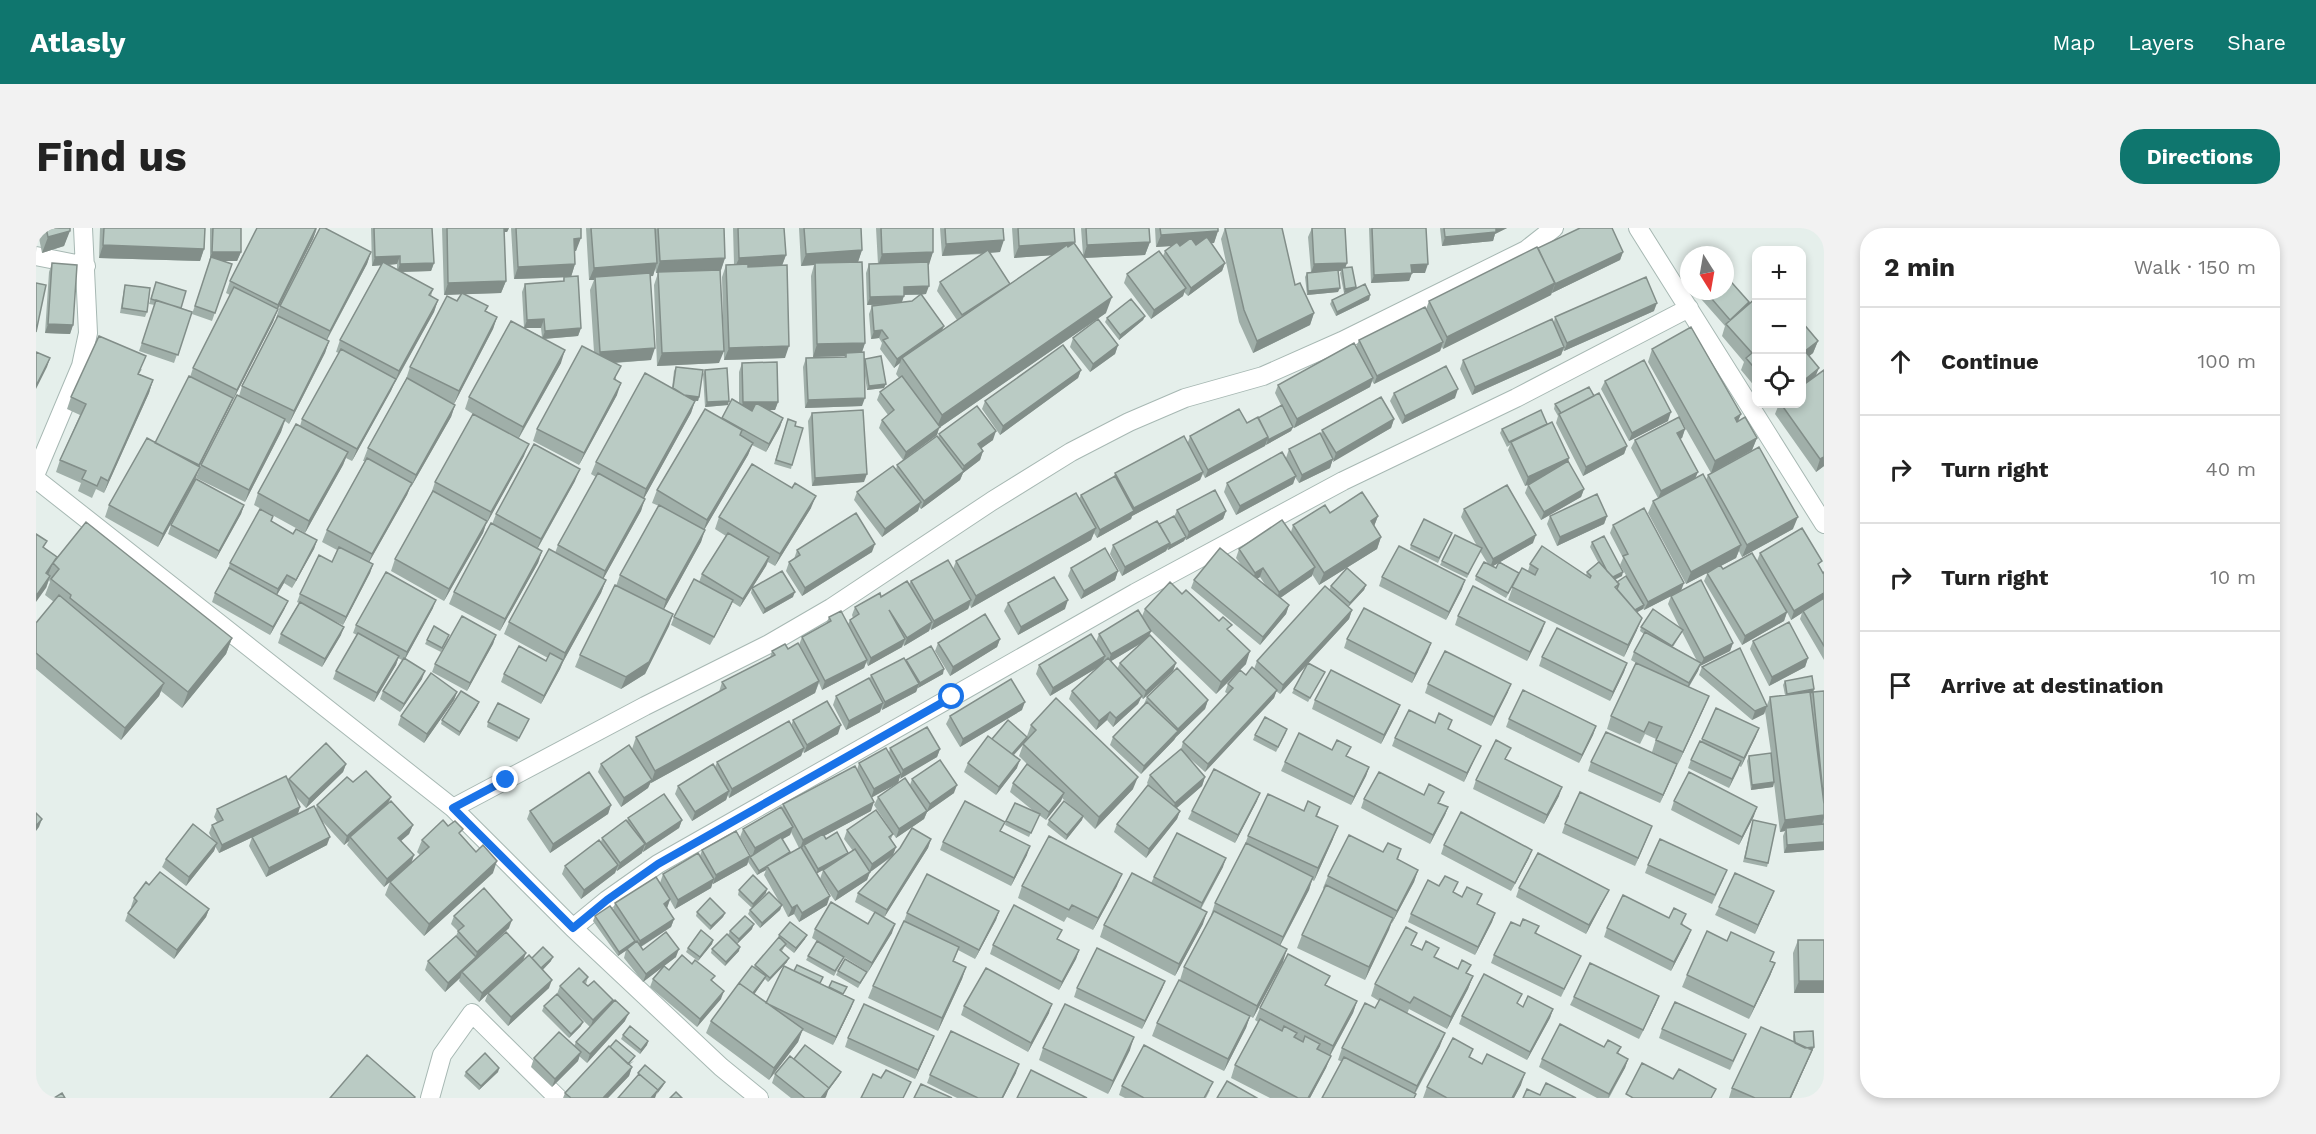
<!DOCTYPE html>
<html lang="en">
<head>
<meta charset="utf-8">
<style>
	:root { --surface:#fff; --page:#f2f2f2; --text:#222; --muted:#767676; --line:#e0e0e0; --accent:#0f766e }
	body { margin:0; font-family:"Work Sans",sans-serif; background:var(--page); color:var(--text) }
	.controls { position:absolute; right:18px; top:18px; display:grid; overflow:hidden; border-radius:12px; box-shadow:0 3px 9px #0003 }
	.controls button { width:54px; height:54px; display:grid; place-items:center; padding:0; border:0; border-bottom:2px solid var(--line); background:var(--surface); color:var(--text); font:30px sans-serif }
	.compass { position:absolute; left:1644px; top:18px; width:54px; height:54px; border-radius:50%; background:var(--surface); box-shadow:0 3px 9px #0003; rotate:169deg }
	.stop { position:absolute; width:18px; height:18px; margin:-14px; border:4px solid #1a73e8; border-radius:50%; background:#fff }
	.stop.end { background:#1a73e8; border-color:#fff; box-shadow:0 2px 6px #0008 }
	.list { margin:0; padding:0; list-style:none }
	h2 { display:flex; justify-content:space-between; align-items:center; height:78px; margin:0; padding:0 24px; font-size:26px }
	h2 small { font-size:20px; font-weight:400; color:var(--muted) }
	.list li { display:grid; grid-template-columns:39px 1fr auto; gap:18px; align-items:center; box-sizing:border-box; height:108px; padding:0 24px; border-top:2px solid var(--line) }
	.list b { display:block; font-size:22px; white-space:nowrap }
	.list em { font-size:20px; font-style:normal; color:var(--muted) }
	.icon { flex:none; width:33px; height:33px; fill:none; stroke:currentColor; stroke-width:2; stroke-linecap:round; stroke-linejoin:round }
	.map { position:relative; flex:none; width:1788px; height:870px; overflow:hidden; border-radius:24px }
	header { display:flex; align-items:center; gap:36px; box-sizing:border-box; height:84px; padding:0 30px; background:var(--accent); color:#fff }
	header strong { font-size:28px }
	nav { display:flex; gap:33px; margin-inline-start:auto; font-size:21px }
	.intro { display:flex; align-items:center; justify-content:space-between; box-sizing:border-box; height:144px; padding:0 36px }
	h1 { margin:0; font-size:42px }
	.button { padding:15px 27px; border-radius:24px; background:var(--accent); color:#fff; font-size:21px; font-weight:700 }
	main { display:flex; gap:36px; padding:0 36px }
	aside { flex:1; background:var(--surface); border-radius:24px; box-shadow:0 3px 9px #0003 }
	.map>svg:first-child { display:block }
</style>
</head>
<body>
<header>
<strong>Atlasly</strong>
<nav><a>Map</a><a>Layers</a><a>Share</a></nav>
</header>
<div class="intro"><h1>Find us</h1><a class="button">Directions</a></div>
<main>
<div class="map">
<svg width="1788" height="870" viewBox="0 0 1788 870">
	<rect width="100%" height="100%" fill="#e5efeb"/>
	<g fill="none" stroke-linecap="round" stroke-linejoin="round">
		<defs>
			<path id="street" d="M1602,0L1788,296
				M0,28L50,38
				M0,245L45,138L52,105L47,0
				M0,251L417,580L537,700L685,839L723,870
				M417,580L609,478L733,416L795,380L956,273L1035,224L1093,194L1149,170L1227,148L1306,113L1490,22L1518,0
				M537,700L571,672L622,636L1099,365L1307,253L1480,170L1653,80
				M394,870L406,827L436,785L522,870"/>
		</defs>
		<use href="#street" stroke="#a7b8b3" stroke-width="20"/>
		<use href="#street" stroke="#fff" stroke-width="18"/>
	</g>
	<path fill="#a0afa9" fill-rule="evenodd" d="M1,0H34L28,18L6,25Z
		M64,0H169L168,21L164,33L63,30Z
		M174,0H205V24L201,33H187L196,36L176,93L156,86L174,33Z
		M281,0L277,11L241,81L237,94L196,174L163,239L159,252L122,319L69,289L73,277L119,215L154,149L157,140L194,67L190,65L194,53Z
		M335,0H396L398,35L395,43L366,44L397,61L395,68L402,72L398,84L316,233L310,230L307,237L269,305L218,277L222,265L264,198L266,191L303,125L300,124L304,112L345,37L336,38ZM361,36V41L353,37Z
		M406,0H473L471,4H468L470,53L465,65L428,66L450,83L461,89L457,101L418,176L405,169L419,177L415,189L375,259H374L371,267L333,334L337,336L334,345L307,397L296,392L305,407L286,439L242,415L245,406L263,375L261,374L264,366L296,334L301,322L286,314L291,302L329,233H327L332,220L370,151L374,139L425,66L408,67Z
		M475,0H545L540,23H539V36L535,49L478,51Z
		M550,0H688L689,30L685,42L683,135L621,138L618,57L622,45H620L619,40L617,48H614L615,132L579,135L581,167L543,237L497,213L501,201L558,124L554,62L558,52H553Z
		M697,0H748L750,27L746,38L749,130L688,132L686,49L690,37L698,36Z
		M763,0H825L826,22L822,34L829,115L826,124L828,133L829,131L848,160L831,162L828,141L826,178L769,180L767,139L770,130L808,129L809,128L777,129L775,48L778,37L765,38Z
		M840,0H897V24L892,37L890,66L885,67L908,98L906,103L921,92L901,63L904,54L947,26L906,28L904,0H967L964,24L953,25L974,56L1016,27L978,30L976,0H1038V15L1047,27L1045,0H1113L1114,14L1109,27L1048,30L1070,85L903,200L901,207L867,232L843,200L846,192L852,187L841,172L844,164L863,150L860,146L864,135L858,140L844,121L846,115L843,110L835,111L833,86L836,78L843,77H831L830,45L833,36H842ZM868,67H884L876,73L866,74Z
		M1119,0H1182V3L1178,15H1175L1189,35L1186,43L1152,68L1148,64L1147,68L1115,91L1088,55L1091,46L1127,28L1129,23L1136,18L1120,19Z
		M1189,0H1246L1259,57L1278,85L1274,97L1217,125L1203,94L1185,11Z
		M1276,0L1311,35L1309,40L1320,59L1319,60L1334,67L1333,72L1300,88L1294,76L1296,72L1311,64L1308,65L1304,45L1305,43H1302V64L1271,67L1269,49L1271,45L1275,44L1272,9Z
		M1333,0H1390L1389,45H1376L1373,53L1335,55Z
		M1404,0H1471L1459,6L1457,13L1406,18Z
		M1502,20L1587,24L1584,32L1516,65V64L1515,67L1407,121L1406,119L1404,123L1338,156L1336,153L1334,159L1258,200L1248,181L1257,199L1255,203L1169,250L1167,246L1164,252L1096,288L1095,291L1061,310L1058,305L1055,312L935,380L934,377L932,381L895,402L894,400L893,403L868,418L867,416L866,419L832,438L830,434L828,440L786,462L783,455L779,465L615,555L614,554L612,560L585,579L562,544L565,536L596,521L600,509L683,464L686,454L734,430L736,423L752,421L763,417L766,409L790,396L793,389L812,396L814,392L817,390L816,387L819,379L873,356L875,353L917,341L920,333L1043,271L1045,267L1078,249L1079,245L1152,214L1154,208L1211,195L1222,190L1245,177L1239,165L1242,157L1320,119L1323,112L1390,81L1393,73Z
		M335,24L331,36L291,112L293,113L289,125L253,196L249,193L245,204L209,274L160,250L165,237L203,168L206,158L241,90H240L244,78Z
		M16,35L37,97L34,106L9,105L13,44Z
		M528,49L545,100L542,108L508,111L525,135L483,210L488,228L450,296L447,305L408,373L355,343L359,331L395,266L399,254L437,186L429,181L433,169L488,100L486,64L489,56L527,53ZM489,100H505L506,109Z
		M120,54L145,80L156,84L138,135L103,123L119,77L113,76Z
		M89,57L111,84L109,89L84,85L88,61Z
		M1658,63H1689L1713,74V76L1720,70V160L1705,142L1708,134L1686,108L1689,98Z
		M1618,83L1528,123L1527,122L1525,127L1436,167L1424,141L1427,132L1518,94L1519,89Z
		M1109,88L1107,92L1083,112L1069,94L1071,90Z
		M1766,94L1782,113L1777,125L1773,128L1779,149L1788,238L1780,244L1739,186L1743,176H1766Z
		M1037,110L1082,117L1079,126L1054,144L1034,119Z
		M1616,121L1705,186L1702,193L1721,210L1716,222L1757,301L1706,329L1703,323L1700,330L1685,338L1687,341L1721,333L1724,325L1784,339L1787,345L1788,344V432L1764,391L1766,385L1755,392L1751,384L1748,393L1706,417L1668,353L1672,344L1650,356L1612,285L1617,273L1622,270L1595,220L1599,212L1643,189L1612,134ZM1643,189L1675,245L1672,247L1670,252L1659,250L1662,244L1644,211L1646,210L1649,201Z
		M706,135L742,174L739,182H733L747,190L744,199L730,224L716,217L712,227L668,302L665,314L628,381L637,386L633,398L609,446L585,461L539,439L544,427L580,358L584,347L623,278L616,275L621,262L686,190L703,175V144Z
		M640,139L663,169L662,173H659L655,185L608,270L605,283L567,351L570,352L565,365L527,434L524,441L505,476L465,454L468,446L510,433L512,430L468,406L473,394L519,325L522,317L560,249L555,246L560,234L636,160L638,143Z
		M106,141L103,146L117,152L113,165L68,265L60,261L56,270L42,263L45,255L20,244L24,232L44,187L31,181L35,169Z
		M669,142L692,177L669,179L667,146Z
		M1045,142L1042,150L964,207L946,181L949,173Z
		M1569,153L1632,193L1593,213L1565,161Z
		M1358,165L1419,170L1366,196L1354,173Z
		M1558,168L1591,218L1588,226L1547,248L1520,195L1522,188L1518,181L1519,176Z
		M776,185L828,254L776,258L772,193Z
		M752,191L759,198L756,237L755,241L738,236Z
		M1358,191L1355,200L1296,233L1294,240L1263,255L1259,249L1257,256L1200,287L1188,264L1191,255L1250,230L1253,221L1285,206L1286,202Z
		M1511,196L1533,230L1532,234L1548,261L1545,269L1505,292L1489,265L1492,257L1495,255L1489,258L1472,222L1474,217L1471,219L1464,205L1466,201Z
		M903,206L957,212L945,220L947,223L944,232L927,245L924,252L885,281L883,279L882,283L846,309L818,272L821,264L860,242L861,237L902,210Z
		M539,253L502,320L506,323L502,335L464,403L413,376L418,364L456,296L460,286Z
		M208,277L205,286L180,331L132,306L135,297Z
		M775,280L739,338L732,334L730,338L704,379L696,374L674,417L635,397L638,389L663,354L666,346L690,308L679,301L683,289Z
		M1428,281L1497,315L1464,334L1483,345L1492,343L1494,336L1550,347L1551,344L1562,334L1554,319L1556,314L1586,348L1579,352L1581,354L1591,349L1584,337L1587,330L1574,305L1577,297L1697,415L1694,423L1664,438V437L1662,443L1653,459L1673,468L1668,480L1642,536L1616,524L1620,511L1609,506L1604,516L1571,501L1575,488L1600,435L1595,432L1598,424L1608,406L1604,403L1605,399L1644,400L1632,376L1635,368L1608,382L1607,380L1601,384V402L1588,429L1472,372L1477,358L1470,370L1439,352L1440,348L1452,336L1444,323L1431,350L1404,337L1406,333L1441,318L1425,289ZM1463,334L1460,340L1456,338L1458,337ZM1646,404L1661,433L1637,419Z
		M1141,282L1190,283L1187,291L1150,312L1149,311L1148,313L1132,322L1131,321L1130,323L1086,348L1074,326L1077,317L1138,289Z
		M1294,285L1342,288L1338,298L1345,309L1341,321L1283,357L1276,346V348L1244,370L1253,377L1250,386L1224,417L1155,360L1158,352L1205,337L1200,330L1203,321L1255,304L1257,297ZM1224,349L1230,358L1221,351Z
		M1514,288H1571L1568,296L1521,318L1511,296Z
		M236,294L257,306L281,312L278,321L256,360L248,355L241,367L252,373L248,382L234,407L176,374L179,365L191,344L194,335Z
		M1414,309L1402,335L1374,321L1375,317Z
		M8,320L21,329L196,410L190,426L146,480L125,463L123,468L85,512L0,441V395L18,374L9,367L14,354L13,352L10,360Z
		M761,322L836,324L766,368L750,343L753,334L758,331Z
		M1035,340L1082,343L1079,352L1045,371L1032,348Z
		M1346,349L1426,361L1410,392L1343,358Z
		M1330,357L1328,362L1312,379L1316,382L1313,391L1272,435L1289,444L1272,474L1256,465L1271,437L1244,466L1240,463L1238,470L1169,544L1150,527L1169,549L1166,558L1141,580L1144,583L1141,591L1110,630L1078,604L1081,596L1114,559L1111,555L1114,547L1145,521L1147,514L1192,466L1189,464L1192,456L1210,447L1218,441L1221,433L1293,362L1295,358Z
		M716,360L757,369L727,386L715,365Z
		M1146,366L1193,403L1210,436L1180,466L1115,403L1113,407L1140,435L1137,443L1107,471L1105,469L1102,476L1077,499L1071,492L1060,502L1033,471L1036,463L1064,438L1014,468L1000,446L1003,437L1060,414L1063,406L1106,388L1109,381ZM1104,416L1084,435L1081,441L1075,433Z
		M972,375L1029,381L982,407L968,383Z
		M397,380L369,431L386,451L364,484L344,471L347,463L366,432L362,430L360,437L338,474L297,451L300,443L321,407L317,405L320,397Z
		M1422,388L1506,403L1491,433L1419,397Z
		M460,407L457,416L431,463L396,444L399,436Z
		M412,411L405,424L389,416L391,412Z
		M964,411L961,419L914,448L899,423L902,415Z
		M1311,411L1392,424L1376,455L1308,420Z
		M1717,413L1772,430L1769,439L1733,458L1714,421Z
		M1506,429L1591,435L1588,444L1574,473L1503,438Z
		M870,433L907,446L882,460V459L880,464L846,482L845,480L844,484L810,502L797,477L800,468L834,450L835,447Z
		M1666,439L1731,477L1734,469L1749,467L1747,457L1749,453L1778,461L1777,464L1788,463V622L1748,625L1747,608L1749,603L1744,604L1738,555L1737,559L1715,562L1711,533L1713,528L1735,525L1729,483L1728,486L1716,492L1663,447Z
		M1392,456L1472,464L1455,498L1389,465Z
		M421,464L418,472L388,515L362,497L365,488Z
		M1111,469L1172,472L1169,481L1140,509L1138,512L1105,546L1074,517L1077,509L1108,476Z
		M1279,472L1364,477L1361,485L1345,516L1276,481Z
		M443,474L441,479L423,508L405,496L406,492Z
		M1680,480L1720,508L1705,539L1703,538L1693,560L1652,540L1655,532L1665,514Z
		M986,482L924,519L910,496L914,488Z
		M493,491L481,514L451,499L452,494Z
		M1473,491L1560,498L1557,507L1543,535L1470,499Z
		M757,492L802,506L768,525L767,523L765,528L693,570L692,567L690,572L656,593L639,566L642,558L679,539L681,534L755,498Z
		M995,497L1097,561L1059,601L1047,589L1046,592L1030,612L1011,597L1013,592L1036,579L1026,570L1025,573L1010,592L1003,587L993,609L969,597L970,593L1000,585L974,564L977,555L991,536L983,528L987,517L978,527L981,540L960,567L928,544L932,535L956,511L991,508Z
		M1250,505L1240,524L1217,512L1219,507Z
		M1359,510L1441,526L1428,554L1356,518Z
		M854,520L904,521L901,529L863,550L862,555L835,569V583L788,608L790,611L811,627L817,623L808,611L811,602L857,606L855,611L860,619L857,627L895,611L892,620L848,689L856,705L832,744L808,729L798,748L770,732L781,713L776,710L779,701L832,696L839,685L819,674L822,665L857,628L834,644L831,652L799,673L784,651L787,642L793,639L781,645L791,677L763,694L758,686L752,689L746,677L744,682L724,700L712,686L714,682L716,680L702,667L703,662L730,665L717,679L745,677L728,647L730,642L721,647L712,634L711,637L677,656L676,655L675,660L639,681L634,672L631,680L638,691L635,699L605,719L607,722L640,729L628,738L633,742L677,753L685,771L661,799L614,759L617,751L627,738L607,754L588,730L590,722L582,728L557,693L559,688L577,682L579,675L624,655L627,646L664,628L666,622L715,628L704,609L707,601L746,580L747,576L821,542L823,535L853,525ZM755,604L763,620L753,626L746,611L754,607Z
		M1470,532L1523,568L1508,596L1437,561L1440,552Z
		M1249,534L1333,539L1330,548L1315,577L1245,543Z
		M1555,534L1641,536L1624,575L1552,543Z
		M310,536L307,544L270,580L260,569L264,579L262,586L280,581L281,577L317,554L355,569L352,576L377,597L373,606L365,613L375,635L384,627L381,624L386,612L412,598L425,607L457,645L388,708L349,667L354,654L364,645L348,659L311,617L313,613L308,617L287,594L291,617L230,649L213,618L216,609L223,606L183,625L179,618L178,623L150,658L126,639L130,631L176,611L173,605L176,597L181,594L178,589L181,581L252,553L253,551Z
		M876,551L918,565L891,584L888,591L860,610L838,577L842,569L874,557Z
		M1388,567L1405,572L1403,575L1412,579L1409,587L1394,616L1325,580L1328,571Z
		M1221,573L1199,615L1152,591L1156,583Z
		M1638,573L1718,588L1703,617L1635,582Z
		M575,577L572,586L514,625L491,591L494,583Z
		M1284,579L1281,589L1297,611L1278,653L1276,652L1273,662L1244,718L1247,734L1217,790L1214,788L1210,800L1188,843L1116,808L1121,795L1189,775L1144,752L1148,739L1176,687H1175L1179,675L1208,619L1212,608L1268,583Z
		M592,590L646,592L643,600L607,624L606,623V625L581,643L580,642L579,645L545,671L526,646L529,638L565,614L566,610L591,593Z
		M1717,592L1732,635L1731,639L1707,634Z
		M1529,596L1616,598L1599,638L1526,605Z
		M965,604L991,627L975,658L904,622L907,614Z
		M1408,617L1493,630L1475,663L1405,626Z
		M1365,621L1362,632L1382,642L1378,654L1356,695V694L1329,752L1261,720L1266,707L1288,661L1287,660L1292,648L1347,624Z
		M1612,637L1688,650L1676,676L1609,645Z
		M1187,639L1165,681L1167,696L1139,748L1064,709L1068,697L1115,655L1118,649Z
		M113,657L173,681L170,689L138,731L89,693L92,685L96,680L95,679L98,670Z
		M986,658H1081L1057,702L1031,689L1028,694L982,670Z
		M1483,660L1569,670L1550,706L1480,669Z
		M1738,663L1719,706L1679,687L1683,679Z
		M1418,665L1459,685L1456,694L1439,727L1372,694L1375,686Z
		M963,683L960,692L939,731L922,722L918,733L930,739L926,751L902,803L832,770L837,758L868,693L871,685Z
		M661,684L689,685L687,689L674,702L660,688Z
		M418,688L473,700L439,732L487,733L496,730L515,733L507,742L513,760L472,798L449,773L452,765L443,774L423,753L424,750L409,764L389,742L392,733L420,708L422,703L415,696Z
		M1633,690L1647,695L1646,697L1652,710L1635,743L1568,709L1571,700Z
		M1484,698H1503L1500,706L1545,728L1541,736L1525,769L1455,735L1458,727Z
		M716,701L701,716L703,723L689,738L675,725L676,721L692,707L694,703Z
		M743,707L769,711L758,725L749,718L746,723L751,734L732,754L729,751L718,766L730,775L784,755L818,772L815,780L797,817L766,802L762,814L733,852L670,805L675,793L718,739L719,737L742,711Z
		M1022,711L1043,722L1040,731L1023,762L954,726L957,717Z
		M677,712L676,716L662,733L650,724L652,720Z
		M1762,712H1788V765H1758L1757,725Z
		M1377,717L1437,748L1432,761L1411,801L1373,781L1371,786L1404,818L1379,866L1302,832L1306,820L1339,780L1343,773L1335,768L1339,756Z
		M1735,733L1739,735L1734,748L1713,791L1646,759L1651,747Z
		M802,743L829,748L822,760L800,747Z
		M552,749L550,756L552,758L577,772L576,775L589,793L551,835L543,828L542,833L516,859L495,839L498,830L538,818L540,814L554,799L523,769L545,798L533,810L506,783L508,778L521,766L524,758Z
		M1129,753L1126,761L1106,801L1038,769L1041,760Z
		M1290,757L1321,773L1317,785L1294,828L1290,840L1274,870H1234L1195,850L1199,837L1222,794L1219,792L1224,780Z
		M1538,769L1620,776L1603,811L1534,777Z
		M1482,776L1487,779L1517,781L1514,790L1491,832L1423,796L1426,788Z
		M928,778L1013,785L992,824L925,787Z
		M1626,801L1707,814L1694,842L1623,810Z
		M1758,804L1778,819L1755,870H1693L1696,860L1757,814V808Z
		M587,807L612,813L611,817L604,826L585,811Z
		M812,810L895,816L879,851L809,819Z
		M1568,819H1585L1582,826L1592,831L1589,840L1573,870H1561L1503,839L1506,831Z
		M1007,820L1094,822L1072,866L1003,832Z
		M1437,821L1434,829L1485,857L1478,870H1387L1391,859Z
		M758,831L805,844L803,848L791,864L789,870H755L736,855L739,846Z
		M598,833L593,837L596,839L593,848L572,870H527L529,865Z
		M463,840L462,844L443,862L428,848L430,844Z
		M980,845L967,870H921L891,855L894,847Z
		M1086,858L1174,862L1170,870H1089L1083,867Z"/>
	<path fill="#828e89" d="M281,0L277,11L238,89L242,77Z
		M465,0H473L471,4H464Z
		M1459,0H1471L1459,6L1457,13L1406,18L1409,9Z
		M34,3L28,18L6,25L12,9Z
		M1182,3L1178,15L1120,19L1125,7Z
		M545,10L540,23H534L538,11Z
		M968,12L964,24L906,28L910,16Z
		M1039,14L1034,26L978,30L983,18Z
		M1114,14L1109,27L1047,30L1051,17Z
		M67,17L168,21L164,33L63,30Z
		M826,22L822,34L779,35L778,37L765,38L770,26Z
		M176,24H205L201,33H173Z
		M335,24L331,36L289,115L294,103Z
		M897,24L893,37L842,38L846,26Z
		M1587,24L1584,32L1516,65L1519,56Z
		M750,27L745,40L698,42L703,30Z
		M364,28L361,36L336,38L339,29Z
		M689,30L685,42L620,45L624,33Z
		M398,35L395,43L361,44L364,36Z
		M621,35L617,48L559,52V49L558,52H553L558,40Z
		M1189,35L1186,43L1152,68L1155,60Z
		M1311,35L1308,43L1306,40L1305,43L1275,45L1278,36Z
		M539,36L535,49L478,51L482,39Z
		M1392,36L1389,45H1376L1373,53L1335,55L1338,47L1375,37Z
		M470,53L465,65L408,67L412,55Z
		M1519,55L1515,67L1407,121L1411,109Z
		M893,58L890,66L865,67L868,59Z
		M1320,59L1318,63L1308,65L1309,61Z
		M1150,60L1147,68L1115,91L1118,82Z
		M1304,60L1302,64L1271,67L1272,63Z
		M1334,67L1333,72L1300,88L1301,84Z
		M868,68L865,76L831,77L834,69Z
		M1076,69L1070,85L903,200L901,207L867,232L870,224L900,201L906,187Z
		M402,72L398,84L358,156L363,143Z
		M1621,75L1618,83L1528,123L1531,115Z
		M242,81L237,94L196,174L201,162Z
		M1278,85L1274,97L1217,125L1221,113Z
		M1109,88L1107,92L1083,112L1084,107Z
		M461,89L457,101L418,176L423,163Z
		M508,91L505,100H488L491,92Z
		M12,96L37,97L34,106L9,105Z
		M908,98L904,106L866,130L864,135L858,140L861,131Z
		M545,100L542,108L506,111L509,103Z
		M846,102L843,110L835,111L838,103Z
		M293,113L289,125L253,196L258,183Z
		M1782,113L1777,125L1766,134L1769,123Z
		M1407,114L1404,123L1338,156L1341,148Z
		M829,115L825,127L810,125L809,128L777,129L781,116Z
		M1082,117L1079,126L1054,144L1057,136Z
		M753,118L749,130L688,132L693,120Z
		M1528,119L1525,127L1436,167L1439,159Z
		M619,120L615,132L559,136L564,124Z
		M529,122L525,135L482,211L487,199Z
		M688,123L683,135L621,138L626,125Z
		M14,130L11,139L0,161V158Z
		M1783,140L1778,152L1766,163V154Z
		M1045,142L1042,150L964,207L967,198Z
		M1337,150L1334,159L1258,200L1261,191Z
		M360,151L355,163L316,233L321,221Z
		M117,152L113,165L68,265L72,253Z
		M585,155L581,167L543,237L548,225Z
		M850,156L848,160L831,162L833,158Z
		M1422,161L1419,170L1366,196L1369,188Z
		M636,165L663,169L662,173L634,170Z
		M197,170L194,178L160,245L163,237Z
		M829,170L826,178L769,180L772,172Z
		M659,173L655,185L606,274L610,261Z
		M693,173L692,177L669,179L671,174Z
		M707,174H742L739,182L704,183Z
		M419,177L415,189L375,259L380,247Z
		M1635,184L1632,193L1593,213L1596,205Z
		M1705,186L1700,198L1699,190Z
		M747,190L744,199L730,224L733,216Z
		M249,191L245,204L209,274L213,262Z
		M1358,191L1355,200L1297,234L1300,225Z
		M1257,199L1255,203L1230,217L1232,212Z
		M1649,201L1646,210L1638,214L1641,205Z
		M960,203L957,212L939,225L942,216Z
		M1232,209L1229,218L1169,250L1172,242Z
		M1721,210L1716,222L1675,245L1679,233Z
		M717,215L712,227L667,304L671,292Z
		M493,216L488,228L450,297L455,284Z
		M1591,218L1588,226L1547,248L1550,239Z
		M947,223L944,232L927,245L924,252L885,281L888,273L925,245L928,238Z
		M312,224L307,237L269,305L273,293Z
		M1788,229V238L1780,244L1784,231Z
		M1533,230L1530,238L1489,258L1492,249Z
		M1297,231L1294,240L1263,255L1266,247Z
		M164,239L159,252L122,319L127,306Z
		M544,241L539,253L500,323L505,311Z
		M1167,244L1164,252L1096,288L1095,291L1061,310L1064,302L1097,283L1098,280Z
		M1662,244L1658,253L1622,271L1625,263Z
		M831,246L828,254L776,258L779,250Z
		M1260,248L1257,256L1200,287L1204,278Z
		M376,255L371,267L331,338L336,326Z
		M1548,261L1545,269L1505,292L1508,284Z
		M780,268L775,280L739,338L744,326Z
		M609,271L605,283L565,355L569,343Z
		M885,274L882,283L846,309L849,301Z
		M208,277L205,286L180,331L183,323Z
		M1190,283L1187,291L1150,312L1153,304Z
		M1342,288L1337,301L1335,293Z
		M1571,288L1568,296L1521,318L1524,309Z
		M1762,289L1757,301L1706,329L1711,317Z
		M451,293L447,305L408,373L413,361Z
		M1060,300L1055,312L935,380L940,368Z
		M669,302L665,314L626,385L630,372Z
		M1500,307L1497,315L1454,340L1457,331Z
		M1150,309L1148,313L1132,322L1133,318Z
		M1345,309L1341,321L1283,357L1288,345Z
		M281,312L278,321L256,360L260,352Z
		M1134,315L1130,323L1086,348L1089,339Z
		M839,316L836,324L766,368L769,360Z
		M1705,317L1700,330L1650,356L1655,344Z
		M506,323L502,335L464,403L469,391Z
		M733,329L730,338L704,379L707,371Z
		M17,335L12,347L10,345Z
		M337,336L334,345L307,397L310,389Z
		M1279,339L1276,348L1240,373L1243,364Z
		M1227,340L1224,349L1216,354L1219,345Z
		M1082,343L1079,352L1045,371L1048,363Z
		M1587,344L1586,348L1573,354L1575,350Z
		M251,347L248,355L239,370L242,361Z
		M14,348L10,360L0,374V368Z
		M570,352L565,365L527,434L524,441L505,476L508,468L526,435L529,425Z
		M1429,352L1426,361L1410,392L1413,384Z
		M1648,355L1645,363L1608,382L1612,374Z
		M1330,357L1328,362L1312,379L1314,375Z
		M759,364L757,369L727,386L729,381Z
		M1788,365V372L1767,383L1766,385L1755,392L1758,383Z
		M400,372L397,380L368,433L371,424Z
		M697,372L694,380L674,417L678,409Z
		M935,372L932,381L895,402L898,393Z
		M1032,372L1029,381L982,407L985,399Z
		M252,373L248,382L234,407L237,399Z
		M1253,377L1250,386L1224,417L1227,409Z
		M1608,377L1607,381L1593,389L1595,385Z
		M1316,382L1313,391L1244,466L1247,457Z
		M1751,384L1748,393L1706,417L1709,408Z
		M637,386L633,398L609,446L585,461L590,449Z
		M1606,390L1601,402L1588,429L1592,417Z
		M896,394L893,403L868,418L871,410Z
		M1509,394L1506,403L1491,433L1494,424Z
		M308,399L305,407L286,439L289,431Z
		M1115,403L1112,411L1072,435L1075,426Z
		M460,407L457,416L431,463L434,455Z
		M196,410L190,426L146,480L152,464Z
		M869,411L866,419L832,438L835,430Z
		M964,411L961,419L914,448L917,439Z
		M1395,415L1392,424L1376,455L1379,446Z
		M1697,415L1694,423L1664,438L1668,430Z
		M1214,423L1210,436L1180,466L1185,454Z
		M363,428L360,437L338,474L341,465Z
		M1069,428L1066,437L1014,468L1017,460Z
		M1772,430L1769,439L1733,458L1736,449Z
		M831,432L828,440L786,462L789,453Z
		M1140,435L1137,443L1107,471L1110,463Z
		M1591,435L1588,444L1574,473L1577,464Z
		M1665,435L1662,443L1650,463L1653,455Z
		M908,441L907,446L882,460L884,455Z
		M389,443L386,451L364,484L368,476Z
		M783,453L779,465L615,555L619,543Z
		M128,455L123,468L85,512L89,500Z
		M883,456L880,464L846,482L849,474Z
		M1475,456L1472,464L1455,498L1458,489Z
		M1778,461L1777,465L1749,470L1751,466Z
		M1241,462L1238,470L1169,544L1172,536Z
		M421,464L418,472L388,515L391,506Z
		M1106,468L1102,476L1077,499L1080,490Z
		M1673,468L1668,480L1642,536L1647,524Z
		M1172,472L1169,481L1140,509L1138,512L1105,546L1108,538L1141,504L1142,501Z
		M443,474L441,479L423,508L424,504Z
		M989,474L986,482L924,519L927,511Z
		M847,475L844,484L810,502L813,493Z
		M1364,477L1361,485L1345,516L1348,507Z
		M1731,478L1728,486L1716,492L1719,483Z
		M1074,484L1071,492L1060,502L1063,493Z
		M805,497L802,506L768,525L771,517Z
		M1560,498L1557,507L1543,535L1546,527Z
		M1723,500L1720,508L1705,539L1708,530Z
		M991,509L990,513L973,532L975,528Z
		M1445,518L1441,526L1428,554L1431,545Z
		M768,520L765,528L693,570L696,561Z
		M904,521L901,529L864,551L867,542Z
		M984,532L981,540L960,567L963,559Z
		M1705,533L1702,542L1693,560L1696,551Z
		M310,536L307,544L270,580L273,571Z
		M1641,536L1638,545L1624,575L1627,567Z
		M1333,539L1330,548L1315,577L1318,569Z
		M865,546L862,555L835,570L838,561Z
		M1102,549L1097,561L1059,601L1063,589Z
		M1169,549L1166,558L1136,584L1139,575Z
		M616,552L612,560L585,579L588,570Z
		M1738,554L1737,559L1715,562L1716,557Z
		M921,557L918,565L891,584L888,591L860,610L863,601L891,583L894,576Z
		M1526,559L1523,568L1508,596L1511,587Z
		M693,563L690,572L656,593L659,584Z
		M1028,565L1025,573L1010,592L1013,584Z
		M1224,565L1221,573L1199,615L1202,607Z
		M355,569L351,577L314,609L313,613L308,617L311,608Z
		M838,574L835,583L769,618L768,617L767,619L764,621L767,612Z
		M575,577L572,586L514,625L517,616Z
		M264,579L261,588L183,625L186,617Z
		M1412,579L1409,587L1394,616L1397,607Z
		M1721,579L1718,588L1703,617L1706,609Z
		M1144,583L1141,591L1110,630L1113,621Z
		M1788,587V590L1785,599L1750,600L1749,603L1744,604L1749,592Z
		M1047,588L1046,592L1030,612L1031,607Z
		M6,591L3,599L0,603V598Z
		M646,592L643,600L607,624L610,616Z
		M377,597L373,606L359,618L362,610Z
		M1302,598L1297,611L1278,653L1282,640Z
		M1616,598L1613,606L1599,638L1602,630Z
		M757,599L754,607L716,629L719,620Z
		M294,609L291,617L230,649L233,640Z
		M895,611L892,620L848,690L851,682Z
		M1788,614V622L1748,625L1751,617Z
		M181,615L178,623L150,658L153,649Z
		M609,616L606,625L581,643L584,635Z
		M994,618L991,627L975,658L978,650Z
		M860,619L857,627L833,645L836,636Z
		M1496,622L1493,630L1475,663L1479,655Z
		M754,624L752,628L731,638L730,642L721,647L723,643Z
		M812,625L810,629L780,646L782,641Z
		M378,627L375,636L348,659L351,651Z
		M714,628L711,637L677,656L680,647Z
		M1190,630L1187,639L1163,683L1166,675Z
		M461,633L457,645L388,708L393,696Z
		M582,637L579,645L545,671L548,662Z
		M1382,642L1378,654L1356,695L1361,683Z
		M834,644L831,652L799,673L802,664Z
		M1086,646L1081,658L1057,702L1062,690Z
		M1277,649L1273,662L1242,721L1247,709Z
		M678,651L675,660L639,681L642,672Z
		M731,661L730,665L716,680L717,676Z
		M1573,662L1569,670L1550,706L1553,697Z
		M1738,663L1735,671L1719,706L1722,697Z
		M794,668L791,677L763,694L766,685Z
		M634,671L631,680L624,684L628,676Z
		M746,677L744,682L724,700L726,695Z
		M761,677L758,686L752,689L756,680Z
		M173,681L170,689L138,731L141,722Z
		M963,683L960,692L939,731L943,722Z
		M1171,684L1167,696L1139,748L1143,736Z
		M689,685L687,689L674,702L675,698Z
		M1459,685L1456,694L1439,727L1442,719Z
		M1357,690L1353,702L1329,752L1333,739Z
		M638,691L635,699L601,721L604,713Z
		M476,692L473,700L440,731L437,737L426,744L424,750L409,764L412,755L439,731L441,724Z
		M718,696L716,701L701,716L703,711Z
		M859,696L856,705L832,744L836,735Z
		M1655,702L1652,710L1635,743L1638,734Z
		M771,707L769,711L758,725L760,720Z
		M677,712L676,716L662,733L664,729Z
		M599,713L597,718L582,728L583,724Z
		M704,719L703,723L689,738L690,734Z
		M643,721L640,729L607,754L610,746Z
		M1251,721L1247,734L1217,790L1221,778Z
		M1043,722L1040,731L1023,762L1026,754Z
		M490,725L487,733L443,774L446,765Z
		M517,729L515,733L503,745L505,741Z
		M753,730L751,734L732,754L734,750Z
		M1739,735L1734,748L1713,791L1718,779Z
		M930,739L926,751L902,803L906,790Z
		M730,748L728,752L713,774L714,769Z
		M1437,748L1432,761L1411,801L1415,789Z
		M516,752L513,760L472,798L475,789Z
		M1129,753L1126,761L1106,801L1109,793Z
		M1763,753H1788V765H1758Z
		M688,763L685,771L661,799L664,791Z
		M1623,768L1620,776L1603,811L1607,802Z
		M577,772L574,780L554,800L557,792Z
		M818,772L815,780L797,817L800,809Z
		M1321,773L1317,785L1292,831L1297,818Z
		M1016,776L1013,785L992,824L995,815Z
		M1517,781L1514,790L1491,832L1494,824Z
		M593,785L589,793L551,835L554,826Z
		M1214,788L1210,800L1188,843L1192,831Z
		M547,794L545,798L533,810L535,806Z
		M767,801L762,814L733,852L738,840Z
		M1409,805L1404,818L1376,870L1381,858Z
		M898,808L895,816L879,851L882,842Z
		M1098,809L1094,822L1072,866L1077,853Z
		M612,813L611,817L604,826L605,822Z
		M1778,819L1755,870H1754L1759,820Z
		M545,824L542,833L516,859L519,851Z
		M1295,828L1290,840L1274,870H1272Z
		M1592,831L1589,840L1572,870L1573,866Z
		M983,836L980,845L967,870H966Z
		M596,839L593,848L572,870H567Z
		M463,840L462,844L443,862L445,858Z
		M805,844L803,848L791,864L793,860Z
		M1489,845L1485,857L1478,870H1476Z
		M629,854L627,858L621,866L622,862Z
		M793,860L790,869L789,870H785Z
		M622,862L619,870H615Z"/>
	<path fill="#bacbc4" stroke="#828e89" stroke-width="1.5" d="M10,0H34V3L12,9Z
		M68,0H169L168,21L67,17Z
		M177,0H205V24H176Z
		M221,0H280L242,77L194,53Z
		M284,0H289L335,24L294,103L244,78Z
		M338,0H396L398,35L364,36V28L339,29Z
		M411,0H468L470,53L412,55Z
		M480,0H545V10L538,11L539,36L482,39Z
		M555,0H619L621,35L558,40Z
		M622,0H688L689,30L624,33Z
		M702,0H748L750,27L703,30Z
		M768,0H825L826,22L770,26Z
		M845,0H897V24L846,26Z
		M909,0H967L968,12L910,16Z
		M982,0H1038L1039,14L983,18Z
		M1050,0H1113L1114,14L1051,17Z
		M1124,0H1182V3L1125,7Z
		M1189,0H1246L1259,57L1264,55L1278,85L1221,113L1208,82Z
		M1276,0H1309L1311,35L1278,36Z
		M1336,0H1390L1392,36L1375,37L1376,45L1338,47Z
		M1408,0H1460V4L1409,9Z
		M1544,0H1576L1587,24L1519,56L1502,20Z
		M1171,9L1189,35L1155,60L1129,23L1141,14L1144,18L1155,10L1160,17Z
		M1038,15L1076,69L906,187L866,130L1031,17L1032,19Z
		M1501,19L1519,55L1411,109L1393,73Z
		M952,22L974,56L926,87L904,54Z
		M1123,23L1150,60L1118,82L1091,46Z
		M175,29L196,36L179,85L159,78Z
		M347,34L397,61L393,67L402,72L363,143L304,112Z
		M826,34L829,115L781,116L779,35Z
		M892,34L893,58L868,59V68L834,69L833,36Z
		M16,35L41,37L37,97L12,96Z
		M712,36V39L751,37L753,118L693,120L690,37Z
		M1316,39L1320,59L1309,61L1306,40Z
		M684,42L688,123L626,125L622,44Z
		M1302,42L1304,60L1272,63L1271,45Z
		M614,45L619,120L564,124L559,49Z
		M1689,47L1713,74L1694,92L1669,63H1689Z
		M542,48L545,100L509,103L508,91L491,92L489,56L528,53V49Z
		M1610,49L1621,75L1531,115L1519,89Z
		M120,54L150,63L145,80L115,71Z
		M0,55L10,57L0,104Z
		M1329,56L1334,67L1301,84L1296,72Z
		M89,57L114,60L111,84L86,80Z
		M198,59L242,81L201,162L157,140Z
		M426,65L452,78L449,83L461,89L423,163L374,139L411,68L421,73Z
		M885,66L908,98L861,131L847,112L852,110L846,102L838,103L836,78L876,73Z
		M1720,70V142L1710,130L1716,125L1690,96Z
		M1095,71L1109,88L1084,107L1071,90Z
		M120,72L156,84L142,127L106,115Z
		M1389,79L1407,114L1341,148L1323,112Z
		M242,88L293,113L258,183L206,158Z
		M1062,91L1082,117L1057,136L1037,110Z
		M1516,91L1528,119L1439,159L1427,132Z
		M475,93L529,122L487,199L433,169Z
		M1766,94L1782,113L1769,123L1783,140L1766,154Z
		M1655,99L1705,186L1699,190L1701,194L1709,189L1721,210L1679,233L1616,121Z
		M63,108L110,128L102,146L117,152L72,253L65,249L61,258L46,251L50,243L24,232L50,176L35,169Z
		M1318,115L1337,150L1261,191L1242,157Z
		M1027,117L1045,142L967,198L949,173Z
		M546,118L585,138L578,151L585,155L548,225L501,201Z
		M305,121L360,151L321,221L266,191Z
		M0,124L14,130L0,158Z
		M828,124L829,170L772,172L770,130L810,129V125Z
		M845,128L850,156L833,158L829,131Z
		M1608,132L1635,184L1596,205L1569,153Z
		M741,134L742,174H707L706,135Z
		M1410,138L1422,161L1369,188L1358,165Z
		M640,139L667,142L663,169L648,167L637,160Z
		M691,140L693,173L671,174L669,142Z
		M1788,142V229L1784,231L1745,176H1766V158Z
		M609,145L659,173L610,261L560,234Z
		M153,148L197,170L163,237L119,215Z
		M866,148L904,199L870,224L846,192L858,182L844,164Z
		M371,150L419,177L380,247L332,220Z
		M1553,159L1558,168L1525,185L1519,176Z
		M1563,165L1591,218L1550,239L1523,186Z
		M201,167L249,191L213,262L165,237Z
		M1345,169L1358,191L1300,225L1286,202Z
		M696,171L716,183L720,175L747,190L733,216L686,190Z
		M1246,177L1257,199L1232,212V209L1222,190Z
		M941,178L960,203L942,216L947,223L928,238L903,206Z
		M669,181L706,202L704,207L717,215L671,292L621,262Z
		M1203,181L1211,195L1222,189L1232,209L1172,242L1154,208Z
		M827,182L831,246L779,250L776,185Z
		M1505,182L1511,196L1473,214L1466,201Z
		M437,186L493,216L455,284L399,254Z
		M1643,189L1649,201L1641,205L1662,244L1625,263L1599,212Z
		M752,191L760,194L759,198L767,200L756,237L740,232Z
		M1516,194L1533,230L1492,249L1475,214Z
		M260,196L312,224L273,293L222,265Z
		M1284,205L1297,231L1266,247L1253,221Z
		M901,208L928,243L888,273L861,237Z
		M1148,208L1167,244L1098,280L1079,245Z
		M111,210L164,239L127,306L73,277Z
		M498,216L544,241L505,311L460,286Z
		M1723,219L1762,289L1711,317L1672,247Z
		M1246,224L1260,248L1204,278L1191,255Z
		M331,230L376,255L336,326L291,302Z
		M1532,233L1548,261L1508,284L1492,257Z
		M716,236L756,260L759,255L780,268L744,326L683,289Z
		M857,238L885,274L849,301L821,264Z
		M562,245L609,271L569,343L522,317Z
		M1667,246L1705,317L1655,344L1617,273Z
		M1079,248L1098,283L1064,302L1045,267Z
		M160,251L208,277L183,323L135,297Z
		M1471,257L1500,307L1457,331L1428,281Z
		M1179,262L1190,283L1153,304L1141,282Z
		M397,263L451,293L413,361L359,331Z
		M1326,264L1342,288L1335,293L1345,309L1288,345L1257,297L1289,277L1294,285Z
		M1040,265L1060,300L940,368L920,333Z
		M1561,266L1571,288L1524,309L1514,288Z
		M623,277L669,302L630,372L584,347Z
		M1608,280L1648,355L1612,374L1587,328L1592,326L1577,297Z
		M224,281L237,288L235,293L257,306L260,301L281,312L260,352L251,347L242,361L194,335Z
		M820,285L839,316L769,360L753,334L764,327L761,322Z
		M1138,288L1150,309L1133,318L1134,315L1123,296Z
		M1388,291L1416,305L1403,330L1375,317Z
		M1246,292L1279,339L1243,364L1227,340L1219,345L1203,321Z
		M1121,293L1134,315L1089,339L1077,317Z
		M50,294L196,410L152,464L34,370L35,367L15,351L23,341L17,335Z
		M455,295L506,323L469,391L418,364Z
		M1766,300L1786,333L1782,336L1787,345L1788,344V365L1758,383L1724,325Z
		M692,305L733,329L707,371L666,346Z
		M0,306L11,313L7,319L21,329L10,345L14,348L0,368Z
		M1419,307L1446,320L1432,346L1406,333Z
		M1568,308L1587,344L1577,349L1571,343L1556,314Z
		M1363,318L1429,352L1413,384L1346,349Z
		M1506,318L1554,350L1555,348L1551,344L1563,334L1583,356L1579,359L1606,390L1592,417L1476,359L1486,340L1499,347L1502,341L1494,336Z
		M303,319L337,336L310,389L264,366L283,327L296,334Z
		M1069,320L1082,343L1048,363L1035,340Z
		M1184,320L1253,377L1227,409L1158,352Z
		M513,321L570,352L529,425L473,394Z
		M1716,325L1751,384L1709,408L1671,345L1684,337L1687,341Z
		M912,332L935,372L898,393L875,353Z
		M1448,334L1460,340L1463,334L1483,345L1472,365L1440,348Z
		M193,340L252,373L237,399L179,365Z
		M1311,340L1330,357L1314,375L1295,358Z
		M746,343L759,364L729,381L716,360Z
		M350,344L400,372L371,424L320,397Z
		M1590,348L1608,377L1599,382L1581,361L1583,356L1581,354Z
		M1018,349L1032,372L985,399L972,375Z
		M658,351L697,372L678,409L638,389Z
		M1665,352L1697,415L1668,430L1635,368Z
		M871,353L896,394L871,410L853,382L869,411L835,430L814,392L823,386L819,379L844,365L845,369Z
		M1134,354L1146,366L1150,362L1183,393L1187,389L1196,397L1191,401L1214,423L1185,454L1109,381Z
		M579,357L637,386L613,434L590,449L544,427Z
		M1289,358L1316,382L1247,457L1221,433Z
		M1437,358L1509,394L1494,424L1422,388Z
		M23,367L128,455L89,500L0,425V395Z
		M1788,370V418L1767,383Z
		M264,374L308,399L289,431L245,406Z
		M1328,380L1395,415L1379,446L1311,411Z
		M1617,381L1647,402L1636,418L1605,399Z
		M1102,382L1115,403L1075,426L1063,406Z
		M805,383L831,432L789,453L766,409L795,393L793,389Z
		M949,386L964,411L917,439L902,415Z
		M426,388L460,407L434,455L399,436Z
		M1753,394L1772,430L1736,449L1717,413Z
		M398,398L413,407L406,420L391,412Z
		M1521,400L1591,435L1577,464L1506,429Z
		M1609,404L1665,435L1653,455L1598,424Z
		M322,405L363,428L341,465L300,443Z
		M1055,406L1069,428L1017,460L1003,437Z
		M1114,407L1140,435L1110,463L1084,435Z
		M762,415L783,453L619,543L600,509L690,460L686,454L739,427L736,423L749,416L752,421Z
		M483,418L510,433L514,425L527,432L508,468L468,446Z
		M895,418L908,441L884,455L870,432Z
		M1704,420L1731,478L1719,483L1666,439Z
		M1409,423L1475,456L1458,489L1392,456Z
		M368,430L389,443L368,476L347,463Z
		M868,430L883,456L849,474L835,447Z
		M1072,430L1106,468L1080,490L1074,484L1063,493L1036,463Z
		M1272,435L1289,444L1274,470L1258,461Z
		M1600,435L1673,468L1647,524L1620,512L1626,499L1613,494L1608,504L1575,488Z
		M1216,439L1241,462L1172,536L1147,514L1197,460L1192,456L1204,442L1210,447Z
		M1141,440L1172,472L1142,501L1111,469Z
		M1295,442L1364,477L1348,507L1279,472Z
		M395,445L421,464L391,506L365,488Z
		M1776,448L1778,461L1751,466L1749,453Z
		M833,450L847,475L813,493L800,468Z
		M975,451L989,474L927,511L914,488Z
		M1487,462L1560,498L1546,527L1473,491Z
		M425,463L443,474L424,504L406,492Z
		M1788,463V576L1777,464Z
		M1774,464L1788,576V587L1749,592L1734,469Z
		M1020,470L1102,549L1063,589L987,516L1000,502L995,497Z
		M791,473L805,497L771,517L757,492Z
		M1111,474L1142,503L1108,538L1077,509Z
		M462,475L493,491L483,510L452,494Z
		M1680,480L1723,500L1708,530L1666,511Z
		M1373,482L1399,495L1403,485L1416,492L1412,501L1445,518L1431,545L1359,510Z
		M1229,489L1251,501L1242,519L1219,507Z
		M972,492L991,509L976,526L956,511Z
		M753,493L768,520L696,561L681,534Z
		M891,499L904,521L867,542L854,520Z
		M1570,504L1641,536L1627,567L1555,534Z
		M1263,505L1296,522L1301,512L1315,519L1310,528L1333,539L1318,569L1249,534Z
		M952,508L984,532L963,559L932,535Z
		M1460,512L1475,520L1469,531L1526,559L1511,587L1440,552Z
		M1664,513L1705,533L1696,551L1655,532Z
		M290,515L310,536L273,571L253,551Z
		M593,517L616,552L588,570L565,536Z
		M850,520L865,546L838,561L823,535Z
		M1145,521L1169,549L1139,575L1114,547Z
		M1735,525L1738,554L1716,557L1713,528Z
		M904,532L921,557L894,576L876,551Z
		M677,536L693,563L659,584L642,558Z
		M991,536L1028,565L1013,584L977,555Z
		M819,538L838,574L767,612L747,576Z
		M1178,541L1224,565L1202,607L1156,583Z
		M330,543L355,569L311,608L281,577L311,549L317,554Z
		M553,544L575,577L517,616L494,583Z
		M1343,544L1388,567L1393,556L1408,564L1402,575L1412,579L1397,607L1328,571Z
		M1653,544L1721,579L1706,609L1638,573Z
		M250,548L264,579L186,617L176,597L187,592L181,581Z
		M869,550L891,583L863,601L842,569Z
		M1112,557L1144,583L1113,621L1081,596Z
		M1544,564L1616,598L1602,630L1529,596Z
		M628,566L646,592L610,616L592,590Z
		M1232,566L1268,583L1272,573L1284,579L1280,588L1302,598L1282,640L1212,608Z
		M355,573L377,597L362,610L378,627L351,651L314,609Z
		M929,573L969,594L964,603L994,618L978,650L907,614Z
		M1028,573L1047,588L1031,607L1013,592Z
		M979,575L1004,586L995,605L970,593Z
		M278,578L294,609L233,640L216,609Z
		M745,579L757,599L719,620L707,601Z
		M840,582L857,606L853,609L860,619L836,636L811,602Z
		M1425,584L1496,622L1479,655L1408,617Z
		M0,585L6,591L0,598Z
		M407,592L412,598L419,593L427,601L423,605L440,624L447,617L461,633L393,696L354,654L393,619L386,612Z
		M590,592L609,616L584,635L566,610Z
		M1717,592L1740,597L1732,635L1709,630Z
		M157,596L181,615L153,649L130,631Z
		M1788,596V614L1751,617L1750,600Z
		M876,600L895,611L851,682L822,665L864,620Z
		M700,603L714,628L680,647L666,622Z
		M801,604L812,625L782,641L768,617L787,606L790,611Z
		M1141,605L1190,630L1166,675L1118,649Z
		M1313,607L1347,624L1352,615L1365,621L1361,631L1382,642L1361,683L1292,648Z
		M1013,608L1086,646L1062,690L1036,677L1033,682L986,658Z
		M745,609L754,624L723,643L714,629Z
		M1624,611L1691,642L1679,667L1612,637Z
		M563,612L582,637L548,662L529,638Z
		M1210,615L1277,649L1247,709L1179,675Z
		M765,619L794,668L766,685L761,677L756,680L731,638Z
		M819,621L834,644L802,664L787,642Z
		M662,625L678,651L642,672L627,646Z
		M1502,625L1573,662L1553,697L1483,660Z
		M124,644L173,681L141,722L92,685L101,673L98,670L110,654L113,657Z
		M1096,645L1171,684L1143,736L1068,697Z
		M1699,645L1738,663L1722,697L1683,679Z
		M891,646L963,683L943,722L871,685Z
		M717,647L731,661L717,676L703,662Z
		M1409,648L1422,654L1417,664L1426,669L1431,659L1446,666L1441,676L1459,685L1442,719L1375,686L1392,652L1403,658Z
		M620,649L634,671L628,676L638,691L604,713L579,675Z
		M1290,657L1357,690L1333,739L1266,707Z
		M448,660L476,692L441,724L422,703L428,698L418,688Z
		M733,664L746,677L726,695L714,682Z
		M1587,667L1633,690L1638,680L1650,686L1645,696L1655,702L1638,734L1571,700Z
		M674,670L689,685L675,698L661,684Z
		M795,674L832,696L839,684L859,696L836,735L779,701Z
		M978,677L1026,702L1021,711L1043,722L1026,754L957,717Z
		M574,678L599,713L583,724L559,688Z
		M1178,683L1251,721L1221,778L1148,739Z
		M709,688L718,696L703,711L694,703Z
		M1487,691L1503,698L1499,705L1545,728L1528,761L1458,727L1475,694L1484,698Z
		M868,693L923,719L917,733L930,739L906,790L837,758Z
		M754,694L771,707L760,720L743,707Z
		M1370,699L1381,705L1375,717L1386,722L1390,713L1403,720L1398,729L1422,741L1426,732L1435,737L1430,745L1437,748L1415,789L1378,769L1374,775L1339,756Z
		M665,702L677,712L664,729L652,720Z
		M1671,703L1691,713L1695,704L1738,724L1734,733L1739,735L1718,779L1651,747Z
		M470,704L490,725L446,765L426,744Z
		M630,704L643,721L610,746L591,721L601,713L607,722Z
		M691,706L704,719L690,734L676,721Z
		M420,708L440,729L412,755L392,733Z
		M743,709L750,716L744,722L753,730L734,750L719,737Z
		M1762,712H1788V753H1763Z
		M781,713L808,729L799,743L772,728Z
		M507,719L517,729L505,740L496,730Z
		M1061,720L1129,753L1109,793L1041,760Z
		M1252,726L1294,748L1289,757L1321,773L1297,818L1224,780Z
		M493,727L516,752L475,789L452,765Z
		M646,727L656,736L659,732L679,748L675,752L688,763L664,791L617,751L628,738L633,742Z
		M809,731L831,744L824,755L802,743Z
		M1554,735L1623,768L1607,802L1538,769Z
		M761,737L787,749L784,755L758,743Z
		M716,738L730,748L717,765L703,755Z
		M748,738L818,772L800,809L730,775Z
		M543,740L552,749L547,754L552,758L558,753L577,772L557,792L524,758Z
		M950,740L1016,776L995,815L928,778Z
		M1448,746L1486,766L1481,775L1487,779L1492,768L1517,781L1494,824L1426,788Z
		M1143,752L1214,788L1192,831L1121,795Z
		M796,753L811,759L807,766L793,759Z
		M703,755L767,801L738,840L675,793Z
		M521,766L547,794L535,806L508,778Z
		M1344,771L1409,805L1381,858L1306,820L1329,775L1339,780Z
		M579,772L593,785L554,826L540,814Z
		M1639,774L1710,806L1697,833L1626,801Z
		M828,776L898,808L882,842L812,810Z
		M1029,776L1098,809L1077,853L1007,820Z
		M1224,791L1246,803L1248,798L1261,805L1258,809L1267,814L1269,808L1284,816L1281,821L1295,828L1272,870H1262L1199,837Z
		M1524,796L1568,819L1572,812L1585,819L1581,825L1592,831L1573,866L1506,831Z
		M594,798L612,813L605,822L587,807Z
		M1725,799L1776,822L1754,870H1719L1696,860Z
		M915,803L983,836L966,870H942L894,847Z
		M1777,803L1778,819L1769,820L1759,815L1758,804Z
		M523,804L545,824L519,851L498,830Z
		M1417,810L1437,821L1433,829L1446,836L1451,826L1489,845L1476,870H1411L1391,859Z
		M580,812L599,828L592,836L574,819Z
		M769,817L805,844L793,860L758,831Z
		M1108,817L1177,854L1168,870H1108L1086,858Z
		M573,818L596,839L567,870H535L529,865Z
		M449,825L463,840L445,858L430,844Z
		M331,827L379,869L378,870H294Z
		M754,828L793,860L785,870H769L739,846Z
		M1308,829L1380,866L1378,870H1286Z
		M1606,835L1637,851L1643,841L1680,861L1675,870H1597L1590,866Z
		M609,837L629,854L622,862L602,845Z
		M850,842L875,854L867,870H825L837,846L845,850Z
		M995,842L1051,870H981Z
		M603,846L622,862L615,870H582Z
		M1191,853L1221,870H1181Z
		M1510,855L1540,870H1487L1491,861L1504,867Z
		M885,856L916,870H878Z
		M640,864L646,870H634Z
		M26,865L29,870H18Z"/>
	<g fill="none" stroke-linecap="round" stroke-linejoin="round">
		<path stroke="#1a73e8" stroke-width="8" d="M470,552L417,580L537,700L571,672L622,636L916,469"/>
	</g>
</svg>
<div class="controls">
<button>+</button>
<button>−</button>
<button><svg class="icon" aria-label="locate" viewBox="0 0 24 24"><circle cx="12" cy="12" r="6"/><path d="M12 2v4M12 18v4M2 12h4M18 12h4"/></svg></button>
</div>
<svg class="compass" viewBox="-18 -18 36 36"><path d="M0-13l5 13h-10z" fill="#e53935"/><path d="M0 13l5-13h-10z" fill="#767676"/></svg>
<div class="stop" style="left:916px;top:469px"></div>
<div class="stop end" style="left:470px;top:552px"></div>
</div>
<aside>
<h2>2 min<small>Walk · 150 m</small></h2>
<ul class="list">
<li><svg class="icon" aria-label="ahead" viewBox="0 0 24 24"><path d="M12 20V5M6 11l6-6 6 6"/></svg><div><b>Continue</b></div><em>100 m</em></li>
<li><svg class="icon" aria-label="right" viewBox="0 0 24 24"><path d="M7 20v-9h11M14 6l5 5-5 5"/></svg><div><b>Turn right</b></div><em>40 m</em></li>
<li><svg class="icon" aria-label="right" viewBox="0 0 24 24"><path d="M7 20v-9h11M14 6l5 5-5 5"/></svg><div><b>Turn right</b></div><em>10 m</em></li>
<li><svg class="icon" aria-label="arrive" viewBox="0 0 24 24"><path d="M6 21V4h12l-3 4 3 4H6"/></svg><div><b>Arrive at destination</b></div></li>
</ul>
</aside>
</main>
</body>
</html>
